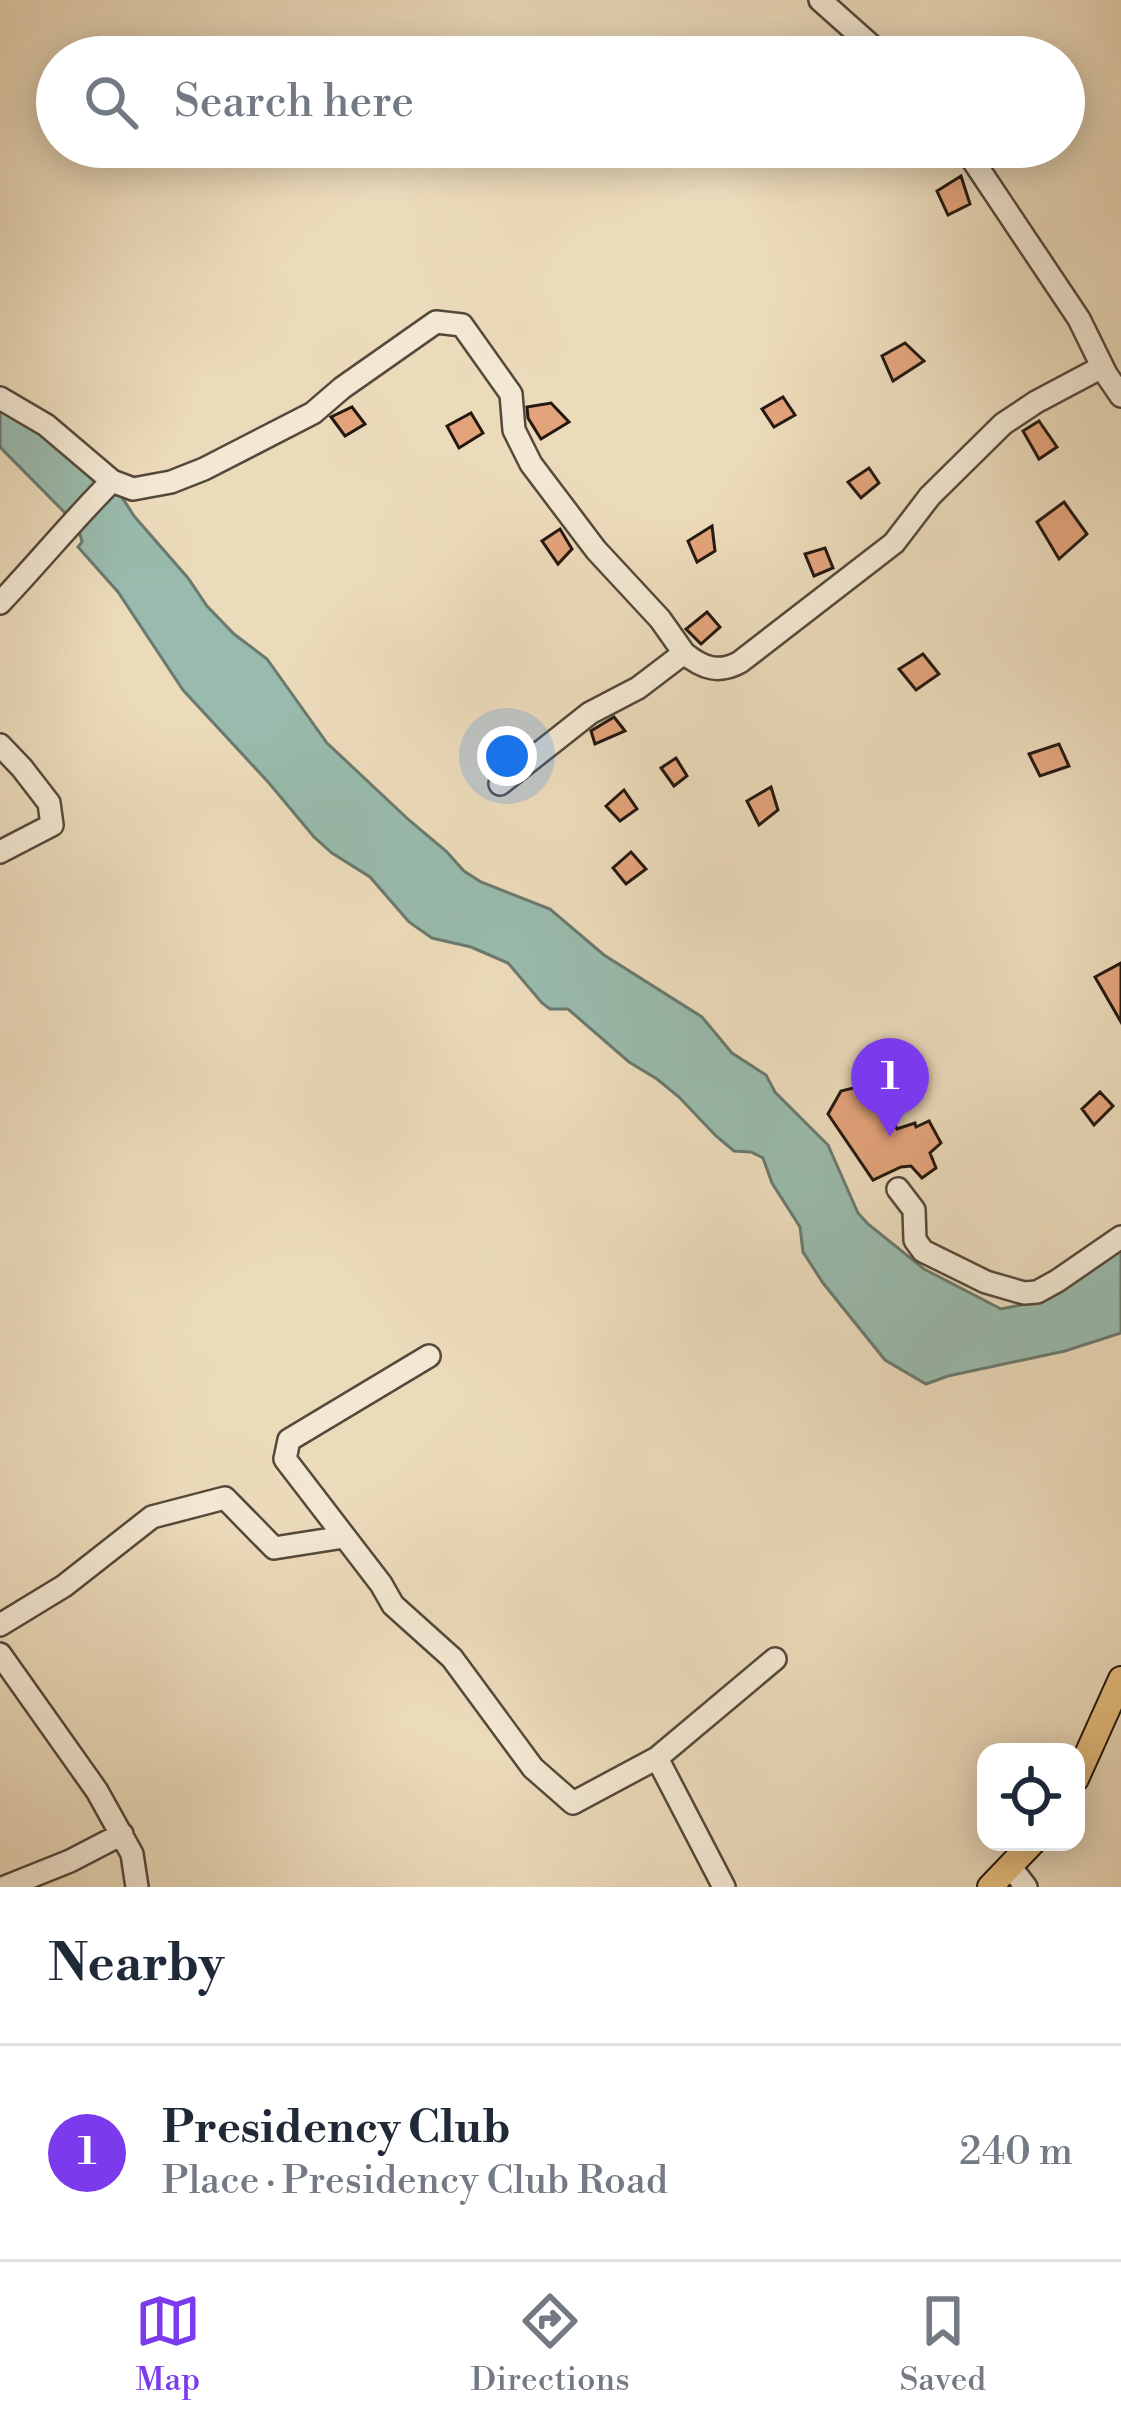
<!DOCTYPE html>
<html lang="en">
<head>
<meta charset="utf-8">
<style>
	:root { --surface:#fff; --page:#f6f6f7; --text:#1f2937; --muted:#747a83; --line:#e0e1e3; --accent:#7c3aed }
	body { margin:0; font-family:"Libre Bodoni",serif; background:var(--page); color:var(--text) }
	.controls { position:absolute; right:36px; bottom:36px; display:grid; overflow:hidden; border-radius:24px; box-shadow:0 6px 30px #0003 }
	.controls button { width:108px; height:108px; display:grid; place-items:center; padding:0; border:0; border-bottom:3px solid var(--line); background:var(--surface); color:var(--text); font:60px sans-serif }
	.you { position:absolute; left:507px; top:756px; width:42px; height:42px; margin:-30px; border:9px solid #fff; border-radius:50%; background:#1a73e8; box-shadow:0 0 0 18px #1a73e833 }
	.badge { display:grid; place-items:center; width:78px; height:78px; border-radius:50%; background:var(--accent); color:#fff; font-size:39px; font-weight:700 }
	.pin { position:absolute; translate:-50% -99px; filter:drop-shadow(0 3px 6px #0008) }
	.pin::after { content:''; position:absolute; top:63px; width:42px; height:36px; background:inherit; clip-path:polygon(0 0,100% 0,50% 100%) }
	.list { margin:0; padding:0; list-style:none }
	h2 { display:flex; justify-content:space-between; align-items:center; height:156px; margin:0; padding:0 48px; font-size:51px }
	h2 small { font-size:39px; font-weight:400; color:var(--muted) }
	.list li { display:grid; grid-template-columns:78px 1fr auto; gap:36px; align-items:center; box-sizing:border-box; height:216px; padding:0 48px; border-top:3px solid var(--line) }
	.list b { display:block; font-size:45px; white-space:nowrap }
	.list p { margin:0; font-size:39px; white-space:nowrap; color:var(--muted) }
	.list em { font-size:39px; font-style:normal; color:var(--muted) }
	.icon { flex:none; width:66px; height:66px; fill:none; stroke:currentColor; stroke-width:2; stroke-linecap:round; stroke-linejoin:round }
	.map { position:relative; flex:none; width:1121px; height:1887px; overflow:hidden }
	.search { position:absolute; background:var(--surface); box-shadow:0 6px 30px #0003; left:36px; right:36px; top:36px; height:132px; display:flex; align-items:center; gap:30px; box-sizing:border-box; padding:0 42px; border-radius:66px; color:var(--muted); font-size:45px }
	.sheet { height:372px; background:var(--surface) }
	nav { display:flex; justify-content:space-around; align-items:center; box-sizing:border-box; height:168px; border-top:3px solid var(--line); background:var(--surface); font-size:33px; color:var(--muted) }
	nav a { display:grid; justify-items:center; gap:6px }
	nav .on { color:var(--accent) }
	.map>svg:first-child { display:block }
</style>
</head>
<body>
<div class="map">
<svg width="1121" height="1887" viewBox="0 0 1121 1887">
	<rect width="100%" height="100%" fill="#ecdbbb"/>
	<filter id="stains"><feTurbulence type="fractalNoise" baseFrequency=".00167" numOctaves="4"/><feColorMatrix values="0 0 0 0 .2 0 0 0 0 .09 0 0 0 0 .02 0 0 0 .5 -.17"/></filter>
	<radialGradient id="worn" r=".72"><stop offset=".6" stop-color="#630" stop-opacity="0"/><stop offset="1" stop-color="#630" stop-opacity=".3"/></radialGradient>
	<path fill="#99bbad" stroke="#6a7a6e" stroke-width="3" d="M0,409L69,444L120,494L134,516L188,578L207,606L234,634L267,659L327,743L410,821L446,851L464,871L481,882L550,909L604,955L702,1017L732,1053L766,1075L775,1092L828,1145L858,1213L868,1224L924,1269L1001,1309L1040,1301L1084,1276L1121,1249V1333L1065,1351L948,1376L926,1384L885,1360L823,1283L803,1252L800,1227L772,1183L763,1158L751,1152L734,1151L716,1136L679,1097L657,1079L629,1062L568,1009H550L542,1003L508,963L471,947L432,938L409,922L370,877L332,853L314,837L269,783L183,690L118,592L78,547L82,542L78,526L0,447Z"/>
	<path fill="#e4a47b" stroke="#231810" stroke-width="3" d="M961,176L970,204L948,215L937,191Z
		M905,343L924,361L893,381L882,356Z
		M783,397L795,415L774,427L762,409Z
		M551,403L569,422L541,439L528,418L527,407Z
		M352,407L365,424L345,436L331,417Z
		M471,413L483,433L459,448L447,426Z
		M1039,421L1057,447L1039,459L1023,431Z
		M869,468L879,483L861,498L848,482Z
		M1064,502L1087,534L1059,559L1037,522Z
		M712,526L715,551L697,562L688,541Z
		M560,529L572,549L558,564L542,541Z
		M825,548L833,568L814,576L805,554Z
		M707,612L720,627L701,644L686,629Z
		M923,654L939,674L916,690L899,669Z
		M614,717L625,731L595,744L591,731Z
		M1059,744L1069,766L1040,776L1029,754Z
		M676,758L687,776L674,786L661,768Z
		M771,787L778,810L759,825L747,801Z
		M624,790L637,809L620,821L606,806Z
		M631,852L646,869L626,884L613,868Z
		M1121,963V1022L1095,977Z
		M861,1086L882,1101L897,1129L915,1123L916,1127L929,1121L941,1143L930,1153L936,1168L922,1178L911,1166L901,1167L873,1180L828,1114L841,1091Z
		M1100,1092L1113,1106L1094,1125L1082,1109Z"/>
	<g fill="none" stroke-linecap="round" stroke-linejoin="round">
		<defs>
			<path id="minor" d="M820,0L884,57
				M964,147L1079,319L1106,374L1121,396
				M0,398L46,425L112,481L133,489L171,482L204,469L313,413L342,388L436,322L462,325L511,394L514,430L531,464L596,550L660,619L684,653
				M0,603C38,563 73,520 112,481
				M0,745L22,768L49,803L52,825L0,852
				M500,784L590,713L638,688L684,653C702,668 719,674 740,662L894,543L930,496L1003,424L1036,402L1102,367
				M898,1189L914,1210L915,1240L923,1251L986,1282L1024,1293L1037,1292L1057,1281L1121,1237
				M429,1356L289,1440L285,1459L381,1584L393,1605L452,1658L533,1768L573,1803L657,1758L775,1659
				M0,1625L64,1586L152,1517L225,1498L274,1548L344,1537
				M0,1654L97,1791L132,1854L137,1887
				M657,1758L724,1887
				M1010,1866L1026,1887
				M5,1887L70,1861L122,1834"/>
			<path id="major" d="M1076,1779L1121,1679
				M990,1887L1033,1842"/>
		</defs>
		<use href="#minor" stroke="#55493b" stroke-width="26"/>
		<use href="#major" stroke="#231810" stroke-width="28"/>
		<use href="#minor" stroke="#f3e8d3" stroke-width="21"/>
		<use href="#major" stroke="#e6be7e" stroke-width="24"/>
	</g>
	<rect width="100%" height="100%" filter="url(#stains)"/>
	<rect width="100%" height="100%" fill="url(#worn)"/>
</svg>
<div class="controls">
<button><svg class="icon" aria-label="locate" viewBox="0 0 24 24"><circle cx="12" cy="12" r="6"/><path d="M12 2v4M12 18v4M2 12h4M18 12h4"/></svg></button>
</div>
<div class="you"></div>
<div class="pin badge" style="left:890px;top:1137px">1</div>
<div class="search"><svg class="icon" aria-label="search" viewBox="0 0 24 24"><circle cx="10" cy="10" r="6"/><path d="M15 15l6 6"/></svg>Search here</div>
</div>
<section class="sheet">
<h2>Nearby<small></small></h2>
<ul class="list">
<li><span class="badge">1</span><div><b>Presidency Club</b><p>Place · Presidency Club Road</p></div><em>240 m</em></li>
</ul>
</section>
<nav>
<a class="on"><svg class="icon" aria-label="map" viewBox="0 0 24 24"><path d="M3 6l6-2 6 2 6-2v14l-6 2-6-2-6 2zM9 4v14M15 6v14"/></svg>Map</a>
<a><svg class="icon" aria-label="directions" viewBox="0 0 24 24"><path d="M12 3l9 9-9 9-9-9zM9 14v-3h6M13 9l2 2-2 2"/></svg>Directions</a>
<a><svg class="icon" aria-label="saved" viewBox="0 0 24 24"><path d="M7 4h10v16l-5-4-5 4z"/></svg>Saved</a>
</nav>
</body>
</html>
